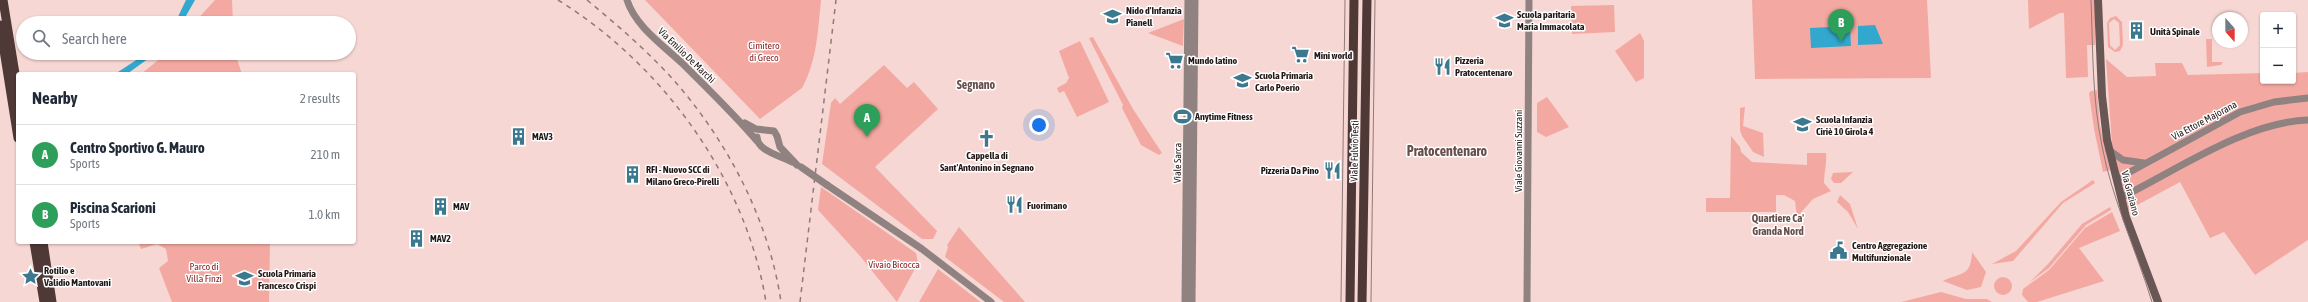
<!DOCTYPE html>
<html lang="en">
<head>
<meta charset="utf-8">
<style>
	:root { --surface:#fff; --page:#f2f2f3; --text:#1f2937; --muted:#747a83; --line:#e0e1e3; --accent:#1a73e8 }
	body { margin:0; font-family:"Asap Condensed",sans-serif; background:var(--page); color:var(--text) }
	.controls { position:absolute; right:12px; top:12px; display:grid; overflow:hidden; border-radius:4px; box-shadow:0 1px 3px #0004 }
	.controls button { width:36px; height:36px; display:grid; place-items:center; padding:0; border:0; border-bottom:1px solid var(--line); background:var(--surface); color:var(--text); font:20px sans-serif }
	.compass { position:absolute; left:2212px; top:12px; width:36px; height:36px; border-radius:50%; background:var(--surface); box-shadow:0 1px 3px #0004; rotate:159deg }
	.you { position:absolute; left:1039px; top:125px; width:14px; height:14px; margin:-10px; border:3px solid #fff; border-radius:50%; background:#1a73e8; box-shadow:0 0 0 6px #1a73e833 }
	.badge { display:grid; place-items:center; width:26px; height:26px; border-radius:50%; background:var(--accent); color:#fff; font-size:13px; font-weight:700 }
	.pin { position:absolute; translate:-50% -33px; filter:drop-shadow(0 1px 2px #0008) }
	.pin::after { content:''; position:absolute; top:21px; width:14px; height:12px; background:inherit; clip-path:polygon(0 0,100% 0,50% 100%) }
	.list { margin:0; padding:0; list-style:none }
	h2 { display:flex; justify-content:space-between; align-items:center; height:52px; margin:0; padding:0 16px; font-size:17px }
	h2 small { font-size:13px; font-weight:400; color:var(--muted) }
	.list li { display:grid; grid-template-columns:26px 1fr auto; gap:12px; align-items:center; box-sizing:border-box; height:60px; padding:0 16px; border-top:1px solid var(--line) }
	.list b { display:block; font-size:15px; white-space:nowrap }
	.list p { margin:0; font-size:13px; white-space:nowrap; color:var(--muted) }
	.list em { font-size:13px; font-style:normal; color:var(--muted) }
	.icon { flex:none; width:22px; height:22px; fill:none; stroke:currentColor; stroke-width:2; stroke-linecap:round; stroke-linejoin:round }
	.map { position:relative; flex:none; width:2308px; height:302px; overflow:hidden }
	.search { position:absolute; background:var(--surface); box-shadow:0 1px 3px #0004; left:16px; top:16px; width:340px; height:44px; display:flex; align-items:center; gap:10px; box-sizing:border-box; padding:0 14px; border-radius:22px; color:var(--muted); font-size:15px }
	.panel { position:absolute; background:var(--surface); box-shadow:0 1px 3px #0004; left:16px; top:72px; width:340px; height:172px; border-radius:4px }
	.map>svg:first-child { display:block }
</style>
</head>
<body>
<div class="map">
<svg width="2308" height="302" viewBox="0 0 2308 302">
	<rect width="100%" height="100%" fill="#f6d7d3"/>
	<path fill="#f3a9a1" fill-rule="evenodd" d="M215,0H232L233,23H194Z
		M645,0H821C818,30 817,61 802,88L760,119Z
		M1752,0H1927L1931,78L1755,79Z
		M2028,0H2095V45H2087L2088,77L2066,78L2064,13H2060L2029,29Z
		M1614,5L1615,32L1572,34L1571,6Z
		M2116,16L2122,22L2123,45L2120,51L2115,52L2108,47L2107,23L2110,18ZM2114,19L2119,23L2120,45L2115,50L2110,45L2109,23Z
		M1184,19L1183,46L1148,33Z
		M1640,33L1644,41V78L1636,82L1615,51Z
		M1093,37L1133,109L1162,153L1159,155L1141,145L1122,108L1123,105L1089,38Z
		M2206,39H2212V62H2223L2221,65L2207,67Z
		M1080,41L1109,102L1077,117L1064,91L1059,93L1057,88L1066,83L1069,78L1059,51Z
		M167,53H235L242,74H141Z
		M2106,59L2127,77L2156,76L2155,63H2182L2188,75L2263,73V81H2293V73L2308,72V240L2255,275L2224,232L2210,238L2180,182L2128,210L2112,144Z
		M884,65L907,88L914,82L938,109L875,167L937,231L933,239H922L822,164L831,103L835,98L840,104Z
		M2097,90L2100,125L2110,170L2103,172L2094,129L2089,93L2091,91Z
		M1547,97L1569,127L1546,137L1537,132V103Z
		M1745,107L1743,126L1763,133L1764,157L1753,152L1742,136L1740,130V108Z
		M1731,136L1740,147L1741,152L1752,162L1807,165V153H1826C1827,164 1824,172 1824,183L1831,191L1813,199L1797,217L1795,201L1784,195H1776V212H1706V198H1730Z
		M1853,172L1841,183H1834L1831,179L1833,173Z
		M2093,180L2095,183L2063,203L2013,261L1992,264L2016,251L2061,202Z
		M821,187L916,253L918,263L897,302L860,256L818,210Z
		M1840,195L1850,204L1858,229L1848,212L1837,202Z
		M2110,207L2111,210L2086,225L2049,268L2030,282L2048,264L2082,224Z
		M2112,212L2120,231L2079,248L2104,281L2037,302H2028L2022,295L2023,289L2049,270L2085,228Z
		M959,227L1025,302H1004L945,257L948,247L947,245Z
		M138,242H270L269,302H172L159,268L168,261L166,249L157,244L141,249Z
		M1972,252L1986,272L1981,287L1967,290L1943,281C1960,272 1971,278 1972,252Z
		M938,269L978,300L981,302H919Z
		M1994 286a9 9 0 1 1 18 0a9 9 0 1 1-18 0Z
		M1941,292L1966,299H1987L1992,302H1901Z"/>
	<path fill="#32a8ce" d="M186,0H195L182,23H175Z
		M1875,25L1883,44L1858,45V26Z
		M1850,26L1851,46L1811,48L1810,28Z
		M147,53H156L127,74H115Z"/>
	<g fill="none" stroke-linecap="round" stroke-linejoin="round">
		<path stroke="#8f8281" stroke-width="7" d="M627,0C635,26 664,46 683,64C708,89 734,114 757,141
			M745,123L756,129L774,131L777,136L780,147L797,165
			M757,137C757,151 781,156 792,162
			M2109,150L2123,160L2144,163
			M2117,179L2240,112L2274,102L2308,98
			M827,185L922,249L991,302
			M2122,197C2177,170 2246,122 2308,120
			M1185,302L1188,0
			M1192,302L1195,0
			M1527,302L1529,0"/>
		<path stroke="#695755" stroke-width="8" d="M2098,0L2102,96L2107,140L2126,217L2158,302"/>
		<path stroke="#4e3937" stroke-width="9" d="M3,0L18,92
			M0,25L18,138
			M34,242L44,302
			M43,242L52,302
			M1350,302L1354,0
			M1362,302L1367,0"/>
		<path stroke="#907a78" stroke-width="1" d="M2091,0C2093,49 2092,98 2102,146C2112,199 2136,250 2152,302
			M1341,302L1345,0
			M1371,302L1375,0"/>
		<path stroke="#907a78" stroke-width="1.5" stroke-dasharray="5 5" stroke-linecap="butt" d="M558,0C663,65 746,179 766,302
			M587,0C616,24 644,48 670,76C726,138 769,219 781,302
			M800,302L836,0"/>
		<path stroke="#8f8281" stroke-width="7" d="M801,167L827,185"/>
	</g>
	<defs>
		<symbol id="school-bare" viewBox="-9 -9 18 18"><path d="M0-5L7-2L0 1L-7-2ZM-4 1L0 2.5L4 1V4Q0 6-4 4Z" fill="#3c798f" stroke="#fff" stroke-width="2.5" paint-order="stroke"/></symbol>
		<symbol id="building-bare" viewBox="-9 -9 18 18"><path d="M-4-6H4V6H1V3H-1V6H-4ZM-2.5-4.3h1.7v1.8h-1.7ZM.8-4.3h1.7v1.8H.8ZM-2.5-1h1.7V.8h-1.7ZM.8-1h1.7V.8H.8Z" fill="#3c798f" stroke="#fff" stroke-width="2.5" paint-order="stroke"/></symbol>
		<symbol id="supermarket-bare" viewBox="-9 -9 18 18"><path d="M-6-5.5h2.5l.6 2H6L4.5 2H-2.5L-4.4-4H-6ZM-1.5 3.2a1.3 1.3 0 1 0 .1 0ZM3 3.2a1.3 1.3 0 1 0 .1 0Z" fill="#3c798f" stroke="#fff" stroke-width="2.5" paint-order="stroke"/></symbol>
		<symbol id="restaurant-bare" viewBox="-9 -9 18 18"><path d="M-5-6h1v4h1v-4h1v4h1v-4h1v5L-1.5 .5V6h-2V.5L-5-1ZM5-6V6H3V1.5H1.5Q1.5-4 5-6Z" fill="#3c798f" stroke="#fff" stroke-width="2.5" paint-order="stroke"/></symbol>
		<symbol id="stadium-bare" viewBox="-9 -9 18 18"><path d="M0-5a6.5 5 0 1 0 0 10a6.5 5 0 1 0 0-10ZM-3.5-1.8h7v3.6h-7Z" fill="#3c798f" stroke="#fff" stroke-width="2.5" paint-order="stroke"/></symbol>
		<symbol id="church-bare" viewBox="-9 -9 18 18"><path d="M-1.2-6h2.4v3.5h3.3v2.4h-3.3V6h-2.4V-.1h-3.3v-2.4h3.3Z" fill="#3c798f" stroke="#fff" stroke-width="2.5" paint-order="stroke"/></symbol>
		<symbol id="civic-bare" viewBox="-9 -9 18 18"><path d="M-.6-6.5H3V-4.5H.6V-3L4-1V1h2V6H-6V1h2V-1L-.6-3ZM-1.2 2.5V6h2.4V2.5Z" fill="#3c798f" stroke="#fff" stroke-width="2.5" paint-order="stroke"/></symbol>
		<symbol id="sight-bare" viewBox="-9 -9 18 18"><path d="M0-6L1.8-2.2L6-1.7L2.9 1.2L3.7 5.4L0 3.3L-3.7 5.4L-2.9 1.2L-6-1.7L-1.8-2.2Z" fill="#3c798f" stroke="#fff" stroke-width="2.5" paint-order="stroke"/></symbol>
	</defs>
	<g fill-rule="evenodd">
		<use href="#school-bare" x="1100" y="4" width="25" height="25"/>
		<use href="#school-bare" x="1492" y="8" width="25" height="25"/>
		<use href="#building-bare" x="2124" y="18" width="25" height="25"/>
		<use href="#supermarket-bare" x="1288" y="42" width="25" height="25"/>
		<use href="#supermarket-bare" x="1162" y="48" width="25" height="25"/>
		<use href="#restaurant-bare" x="1430" y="54" width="25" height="25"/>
		<use href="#school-bare" x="1230" y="68" width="25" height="25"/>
		<use href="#stadium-bare" x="1170" y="104" width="25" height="25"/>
		<use href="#school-bare" x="1790" y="112" width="25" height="25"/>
		<use href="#building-bare" x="506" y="124" width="25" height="25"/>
		<use href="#church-bare" x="974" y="126" width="25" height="25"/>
		<use href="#restaurant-bare" x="1320" y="158" width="25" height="25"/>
		<use href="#building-bare" x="620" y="162" width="25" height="25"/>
		<use href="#restaurant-bare" x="1002" y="192" width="25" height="25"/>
		<use href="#building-bare" x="428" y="194" width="25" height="25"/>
		<use href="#building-bare" x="404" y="226" width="25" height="25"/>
		<use href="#civic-bare" x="1826" y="238" width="25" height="25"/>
		<use href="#sight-bare" x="18" y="264" width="25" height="25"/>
		<use href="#school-bare" x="232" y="266" width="25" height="25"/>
	</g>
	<g text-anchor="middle" stroke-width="3" stroke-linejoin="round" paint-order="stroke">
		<g font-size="10" font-weight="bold" fill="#231817" stroke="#fff" text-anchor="start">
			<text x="1126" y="14">Nido d'Infanzia<tspan x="1126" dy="12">Pianell</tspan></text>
			<text x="1517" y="18">Scuola paritaria<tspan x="1517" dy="12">Maria Immacolata</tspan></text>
			<text x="2150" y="35">Unità Spinale</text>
			<text x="1314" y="59">Mini world</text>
			<text x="1188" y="64">Mundo latino</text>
			<text x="1455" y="64">Pizzeria<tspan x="1455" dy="12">Pratocentenaro</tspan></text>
			<text x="1255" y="79">Scuola Primaria<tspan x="1255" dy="12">Carlo Poerio</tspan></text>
			<text x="1195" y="120">Anytime Fitness</text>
			<text x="1816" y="123">Scuola Infanzia<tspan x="1816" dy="12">Ciriè 10 Girola 4</tspan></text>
			<text x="532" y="140">MAV3</text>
			<text x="987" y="159" text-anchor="middle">Cappella di<tspan x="987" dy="12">Sant'Antonino in Segnano</tspan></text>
			<text x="646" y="173">RFI - Nuovo SCC di<tspan x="646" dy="12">Milano Greco-Pirelli</tspan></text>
			<text x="1319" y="174" text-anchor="end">Pizzeria Da Pino</text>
			<text x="1027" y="209">Fuorimano</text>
			<text x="453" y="210">MAV</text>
			<text x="430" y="242">MAV2</text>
			<text x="1852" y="249">Centro Aggregazione<tspan x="1852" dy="12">Multifunzionale</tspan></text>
			<text x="44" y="274">Rotilio e<tspan x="44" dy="12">Validio Mantovani</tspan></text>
			<text x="258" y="277">Scuola Primaria<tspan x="258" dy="12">Francesco Crispi</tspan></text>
		</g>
		<g font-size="10" fill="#891b1d" stroke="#fff">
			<text x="764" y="49">Cimitero<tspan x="764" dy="12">di Greco</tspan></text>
			<text x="894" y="268">Vivaio Bicocca</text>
			<text x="204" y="270">Parco di<tspan x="204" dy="12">Villa Finzi</tspan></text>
		</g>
		<g font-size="10" fill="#231817" stroke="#fff">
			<text transform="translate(687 55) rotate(44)" y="4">Via Emilio De Marchi</text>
			<text transform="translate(2204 120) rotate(-28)" y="4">Via Ettore Majorana</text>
			<text transform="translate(1354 151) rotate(-89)" y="4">Viale Fulvio Testi</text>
			<text transform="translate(1518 151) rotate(-90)" y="4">Viale Giovanni Suzzani</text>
			<text transform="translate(1177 163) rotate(-89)" y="4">Viale Sarca</text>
			<text transform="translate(2131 193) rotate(75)" y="4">Via Graziano</text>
		</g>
		<g font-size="11" font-weight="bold" fill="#694f4c" stroke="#fff">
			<text x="1778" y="222">Quartiere Ca'<tspan x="1778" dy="13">Granda Nord</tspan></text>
		</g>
		<g font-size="12" font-weight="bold" fill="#694f4c" stroke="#fff">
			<text x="976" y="89">Segnano</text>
		</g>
		<g font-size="14" font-weight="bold" fill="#694f4c" stroke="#fff">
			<text x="1447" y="156">Pratocentenaro</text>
		</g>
	</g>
</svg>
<div class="controls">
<button>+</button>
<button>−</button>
</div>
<svg class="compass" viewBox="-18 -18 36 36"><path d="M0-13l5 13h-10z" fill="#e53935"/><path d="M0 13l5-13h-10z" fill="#747a83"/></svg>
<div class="you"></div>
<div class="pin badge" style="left:867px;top:137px;background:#2e9e5b">A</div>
<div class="pin badge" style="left:1841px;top:42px;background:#2e9e5b">B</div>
<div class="search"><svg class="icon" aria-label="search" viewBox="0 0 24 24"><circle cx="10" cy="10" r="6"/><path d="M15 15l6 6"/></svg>Search here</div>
<section class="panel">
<h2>Nearby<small>2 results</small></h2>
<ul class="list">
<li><span class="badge" style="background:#2e9e5b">A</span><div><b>Centro Sportivo G. Mauro</b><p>Sports</p></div><em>210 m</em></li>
<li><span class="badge" style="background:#2e9e5b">B</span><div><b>Piscina Scarioni</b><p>Sports</p></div><em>1.0 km</em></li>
</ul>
</section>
</div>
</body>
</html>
